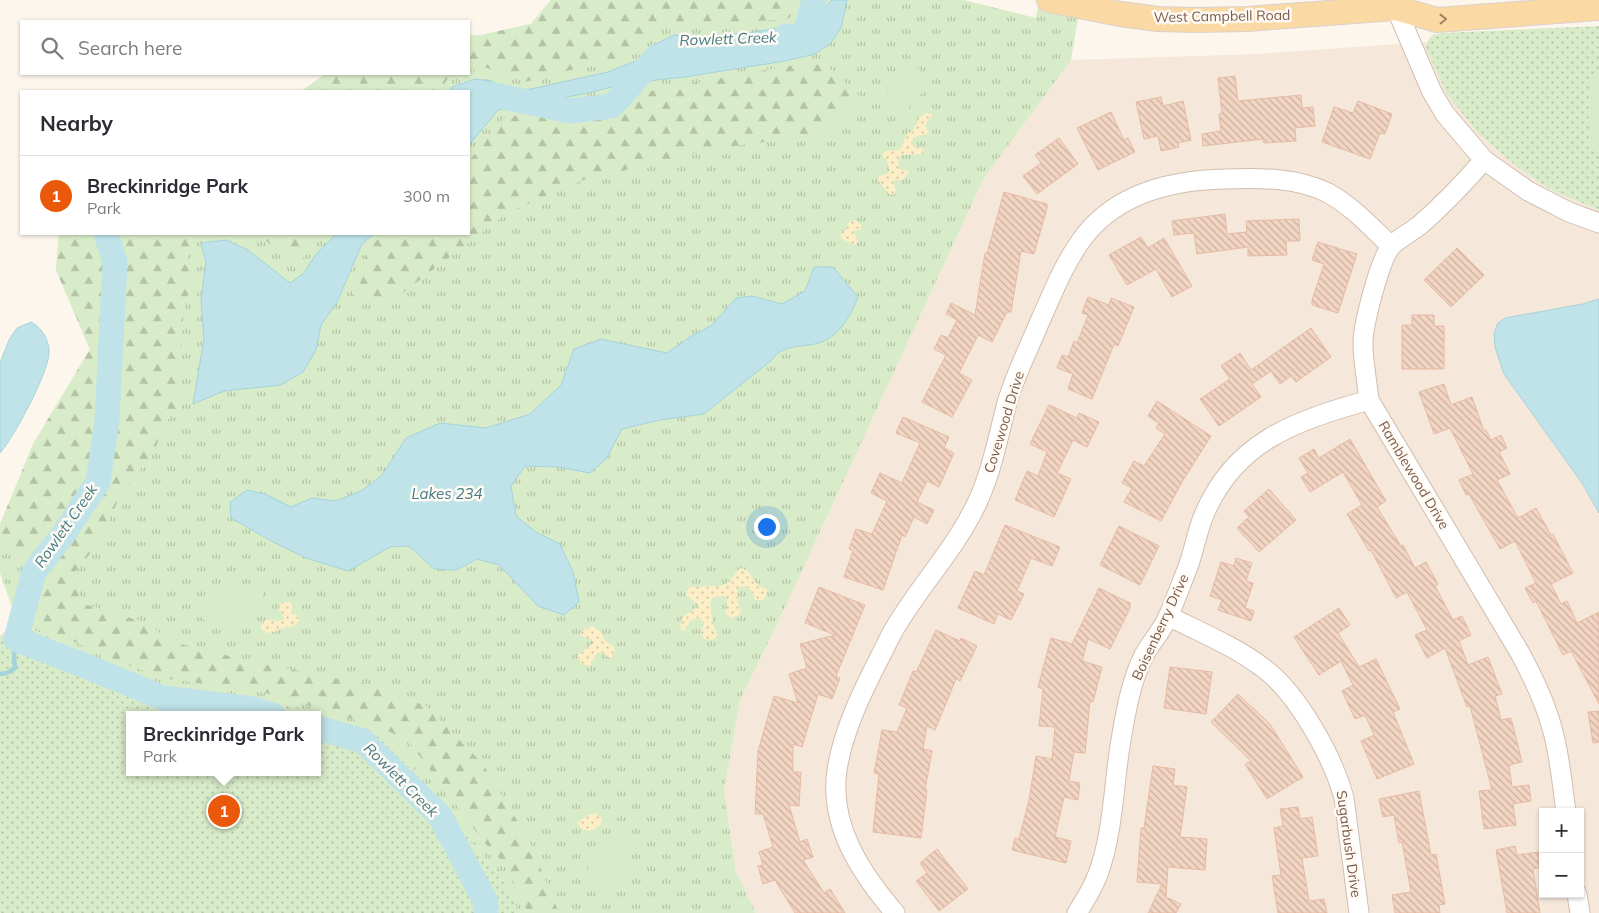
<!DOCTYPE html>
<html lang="en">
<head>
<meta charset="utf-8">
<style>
	:root { --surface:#fff; --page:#f2f2f3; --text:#2b2b33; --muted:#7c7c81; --line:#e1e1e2; --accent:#ea580c }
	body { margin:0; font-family:Mulish,sans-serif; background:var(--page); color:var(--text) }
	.controls { position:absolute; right:15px; bottom:15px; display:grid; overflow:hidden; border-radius:0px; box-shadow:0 1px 4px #0004 }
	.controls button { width:45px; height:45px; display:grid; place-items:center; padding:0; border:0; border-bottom:1px solid var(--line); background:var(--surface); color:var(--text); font:25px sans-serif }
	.you { position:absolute; left:766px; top:526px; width:18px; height:18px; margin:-12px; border:4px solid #fff; border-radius:50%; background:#1a73e8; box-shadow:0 0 0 8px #1a73e833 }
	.badge { display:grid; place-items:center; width:32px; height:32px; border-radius:50%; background:var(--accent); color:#fff; font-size:16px; font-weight:700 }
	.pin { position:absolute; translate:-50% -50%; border:2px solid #fff; box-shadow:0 1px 5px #0006 }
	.popup { position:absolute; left:126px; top:711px; width:195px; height:65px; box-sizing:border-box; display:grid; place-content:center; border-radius:0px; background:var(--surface); filter:drop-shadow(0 1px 4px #0005); font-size:16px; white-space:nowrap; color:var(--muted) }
	.popup b { font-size:19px; color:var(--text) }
	.popup::after { content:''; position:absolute; left:50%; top:100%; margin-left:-10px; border:10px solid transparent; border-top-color:var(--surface) }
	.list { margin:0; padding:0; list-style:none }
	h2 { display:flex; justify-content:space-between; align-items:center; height:65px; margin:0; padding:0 20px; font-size:21px }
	h2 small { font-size:16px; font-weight:400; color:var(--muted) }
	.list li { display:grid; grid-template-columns:32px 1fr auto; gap:15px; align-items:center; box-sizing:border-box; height:80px; padding:0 20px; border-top:1px solid var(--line) }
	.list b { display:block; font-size:19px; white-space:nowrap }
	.list p { margin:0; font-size:16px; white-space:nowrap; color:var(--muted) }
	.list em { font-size:16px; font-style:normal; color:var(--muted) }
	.icon { flex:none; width:28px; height:28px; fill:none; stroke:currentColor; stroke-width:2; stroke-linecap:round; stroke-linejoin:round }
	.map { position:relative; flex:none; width:1599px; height:913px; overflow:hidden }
	.search { position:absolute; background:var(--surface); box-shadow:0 1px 4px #0004; left:20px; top:20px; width:450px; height:55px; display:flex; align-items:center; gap:12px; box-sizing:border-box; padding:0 18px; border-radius:0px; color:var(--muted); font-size:19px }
	.panel { position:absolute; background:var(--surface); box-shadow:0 1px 4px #0004; left:20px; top:90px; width:450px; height:145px; border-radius:0px }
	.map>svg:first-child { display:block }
</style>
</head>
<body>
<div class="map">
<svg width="1599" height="913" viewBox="0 0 1599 913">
	<defs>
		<pattern id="grass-tufts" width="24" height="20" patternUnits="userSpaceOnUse" patternTransform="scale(1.25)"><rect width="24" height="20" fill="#d8ecc9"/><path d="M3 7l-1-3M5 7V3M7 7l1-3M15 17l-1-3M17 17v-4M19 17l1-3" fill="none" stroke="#b4c2a5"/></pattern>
		<pattern id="forest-firs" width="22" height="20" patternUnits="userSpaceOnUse" patternTransform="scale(1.25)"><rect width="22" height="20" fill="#d8ecc9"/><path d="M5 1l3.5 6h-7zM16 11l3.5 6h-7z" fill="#b4c2a5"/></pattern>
		<pattern id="sand-dots" width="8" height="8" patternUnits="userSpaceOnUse" patternTransform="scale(1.25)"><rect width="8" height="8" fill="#fcefc7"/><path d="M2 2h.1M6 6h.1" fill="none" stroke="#d1c5a4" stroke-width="1.8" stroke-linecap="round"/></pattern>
		<pattern id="park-dots" width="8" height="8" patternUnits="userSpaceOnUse" patternTransform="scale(1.25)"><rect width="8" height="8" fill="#d8ecc9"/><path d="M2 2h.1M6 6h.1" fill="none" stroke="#b4c2a5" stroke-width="1.8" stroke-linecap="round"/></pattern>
		<pattern id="building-back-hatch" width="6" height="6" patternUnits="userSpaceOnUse" patternTransform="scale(1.25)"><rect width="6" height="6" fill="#f3d5c3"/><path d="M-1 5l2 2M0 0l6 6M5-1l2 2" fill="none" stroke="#cab0a1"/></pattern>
	</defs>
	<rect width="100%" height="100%" fill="#fdf6ec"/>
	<path fill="#f5e8da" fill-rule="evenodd" d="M1427,42L1426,48L1478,133L1517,167L1553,191L1599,210V913H756L736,872L724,791L740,700L774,631L984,178L1071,60L1257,54ZM1543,812H1580V894H1543Z"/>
	<path fill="url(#grass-tufts)" d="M551,0H964L1036,18L1039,0H1081L1071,60L984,178L774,631L740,700L724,791L736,872L756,913H520L504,882L390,740L296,707L155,686L17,622L0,573V528L90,350L56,270L59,234H469V91H302L325,74H469V35H481L531,24Z"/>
	<path fill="url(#forest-firs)" d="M551,0H804L788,19L661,27L640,52L525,82L484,67L469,71V35H481L531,24Z
		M821,60L862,98L819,135L710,149L583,180L507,213L387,305L352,297L369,245L386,234H469V161L504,118Z
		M325,74H456L450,75L440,91H302Z
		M59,234H196L187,254L191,281L183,318L179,405L164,425L154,452L121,493L101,540L71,577L84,604L141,621L177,643L249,661L369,685L426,706L483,764L530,842L559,913H528L504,863L483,841L407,739L367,723L330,713L279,695L163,678L122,663L39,626L32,595L49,559L0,548V524L33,444L90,349L56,270Z
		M255,234H323L299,263Z"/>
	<path fill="url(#sand-dots)" d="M928,113L932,115V117L929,118L925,126L929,133C924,136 919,134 913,138L912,143L914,147L923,148L924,151L922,154L901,155L898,159L899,169L910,171L903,179L895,180L893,182L896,190L895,194L892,195L888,193L877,179L879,176L888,174L889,170L887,160L881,155L886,151L900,150L907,134L913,130L920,117L924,114Z
		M854,220L858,222L861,225V229L853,231L858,241L855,245L844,240L840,236L842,232L846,230L848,223Z
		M740,568L748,571C753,581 757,585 767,590V595L763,600H755L752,591L745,586L738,588L737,600L741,610L739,615L732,618L726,614L727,600L725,596L712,598L710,603L713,625L718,637C713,641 710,640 704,639L701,631L704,624L701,619L698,618L690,621L684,631L681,630C678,613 690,615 699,605L686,595L689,587L721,586L729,582Z
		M283,602H290L292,604V612L298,617L299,621L294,626L282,628L271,634L264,631L261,628L262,623L266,620L277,621L283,620L284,617L279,609L280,604Z
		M592,626L602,633C603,639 607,644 613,646L615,651L611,658H607L605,653H597L590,666L581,664L578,657L579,654L592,644V639H587L581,635L582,631Z
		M595,813L601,818L602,822C596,832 583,834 577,823C583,818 587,815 595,813Z"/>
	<path fill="url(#park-dots)" fill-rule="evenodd" d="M1599,26V210L1553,191L1517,167L1478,133L1447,94L1426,48L1427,42L1432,35L1443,33Z
		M17,622L155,686L296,707L390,740L504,882L520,913H0V636ZM130,715H318V772H130Z"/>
	<path fill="#d8ecc9" d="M910,62C919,68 925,76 927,87L925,91L911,102L907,114L901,116L890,111L885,105V99L887,94L896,82L902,67L906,63Z
		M1590,75H1599V151H1590Z
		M253,584H259L263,587C265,596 261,600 255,606C251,610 243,621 239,623C233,625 226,623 220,622C215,621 209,622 205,620C194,614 199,599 207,593L226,589L231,590Z
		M628,833L633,838L636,843V848L629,860L625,873V881L620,892L592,885L588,882C588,872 587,851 597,844C604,839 619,835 628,833Z"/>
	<path fill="#bfe3e8" stroke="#a5d3da" d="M832,0H847L841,28L831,43L815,54L785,61L685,77L628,83L588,93L498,110L469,145V91H450L452,87L475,79L491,81L510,91L526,90L608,72L648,56L654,45L674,35L698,36L748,33L801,24L817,15Z
		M336,234H374L362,244L337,302L321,325L316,350L303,372L281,385L224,391L193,404L204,339L201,300L206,262L201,243L226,240L248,250L290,283L304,273L316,254Z
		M814,267H833L858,297C852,314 840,335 822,342C806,348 782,343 772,360L704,414L660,420L622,429L606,459L590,473L558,467L525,466L511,486L516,516L536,532L560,544L573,572L579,602L564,615L538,606L499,565L477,559L456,570L434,569L409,546L390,547L348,571L306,558L273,542L231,518L230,502L247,490L265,494L291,507L312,498L336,501L361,491L382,475L406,438L440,423L486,428L530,414L561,385L574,349L601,339L667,353L690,337L712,325L736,298L752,296L782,304L805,291Z
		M1599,299V513L1582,483L1504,374L1495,347L1494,333L1498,323L1505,318L1583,304Z
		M31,322C41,327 48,338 49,350C51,369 14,437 0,453V363L9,340L17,328Z"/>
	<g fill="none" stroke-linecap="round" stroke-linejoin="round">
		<path stroke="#a5d3da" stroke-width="4.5" d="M0,674L7,673L15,668L14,657L16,639"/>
		<path stroke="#bfe3e8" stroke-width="25" d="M786,36L804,37L814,0
			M469,109L494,95L570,111L612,106L656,57
			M106,234L115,262L107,420L98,482L65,532L34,572L16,639L88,667L163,698L252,709L273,715
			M318,728L363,741L440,816L486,902V913"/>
	</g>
	<path fill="url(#building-back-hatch)" stroke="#e6bba3" d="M1235,76L1238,101L1301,95L1302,108L1313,107L1315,126L1295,128L1296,141L1264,143L1263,139L1203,146L1202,134L1221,131L1219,114L1222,113L1218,78Z
		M1161,97L1163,106L1183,101L1191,140L1178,143L1179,147L1161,151L1158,136L1144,139L1136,102Z
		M1358,101L1392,114L1385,134L1380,133L1370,159L1322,142L1334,107L1353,113Z
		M1111,112L1124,140L1128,138L1135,152L1098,170L1077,128Z
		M1059,138L1078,164L1037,194L1023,176L1041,163L1035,155Z
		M1004,192L1047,204V208L1034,254L1021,251L1011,312H1007L992,342L978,335L959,373L972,380L952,417L922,402L946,355L934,349L941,335L948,338L957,320L946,314L951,303L975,315L985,253H987Z
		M1225,214L1227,234L1247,232L1246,221L1299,219L1300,241H1286L1287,255L1248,256V247L1197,254L1194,233L1174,235L1172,221Z
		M1141,237L1148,248L1164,238L1192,286L1172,297L1156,269L1127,285L1109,255Z
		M1318,242L1357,254L1338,313L1312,305V300L1324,264L1312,260Z
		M1457,248L1484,275L1451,307L1424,280Z
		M1088,297L1109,305L1111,298L1134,307L1118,346L1114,344L1092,399L1068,389L1073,374L1057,368L1062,355L1068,357L1074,341L1077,343L1088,315L1082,313Z
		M1412,315H1434V326H1444V369H1402V325H1412Z
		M1311,328L1331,357L1296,382L1291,376L1280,384L1271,371L1252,384L1261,397L1219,426L1200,399L1230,379L1221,366L1240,353L1251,370Z
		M1444,384L1451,405L1472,397L1484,431L1486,430L1491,440L1501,435L1507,448L1499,452L1510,474L1497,480L1518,518L1536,508L1551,535L1553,534L1573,573L1551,584L1561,604L1567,601L1577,623L1599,612V704L1571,651L1563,655L1536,601L1533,603L1525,588L1536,583L1515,541L1500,549L1469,494L1466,495L1459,480L1473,474L1450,428L1434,434L1419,392Z
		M1157,401L1211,436L1182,482L1161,521L1124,502L1132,488L1122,483L1134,461L1144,466L1165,434L1156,428L1159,423L1148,416Z
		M1049,405L1077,418L1079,413L1099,422L1087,447L1073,440L1057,473L1071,479L1054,517L1015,500L1027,471L1038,476L1047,452L1030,444Z
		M903,417L949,437L944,448L954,453L939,487L927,481L917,502L934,510L927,524L914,517L905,537L902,535L883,590L844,577L853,551L849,549L856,529L872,534L887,501L871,493L880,473L902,483L920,443L896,433Z
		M1350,439L1386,501L1377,507L1401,546L1403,545L1415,568L1426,562L1438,584L1435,586L1453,620L1462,616L1471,635L1459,641L1468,665L1488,657L1502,694L1495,696L1501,720L1511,718L1522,762L1509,765L1512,787L1529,785L1531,801L1513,804L1516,825L1484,829L1479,791L1492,790L1470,706L1467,707L1445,648L1427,658L1415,635L1427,630L1407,592L1396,598L1371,550L1369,551L1347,514L1362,505L1343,472L1310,492L1301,477L1308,473L1299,458L1314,449L1319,458Z
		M1269,489L1296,520L1259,552L1237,528L1249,517L1244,511Z
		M1005,525L1060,547L1052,566L1031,558L1017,591L1024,594L1011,620L998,614L994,624L958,608L975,571L984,575Z
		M1119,526L1159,546L1140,585L1100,565Z
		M1236,558L1252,563L1246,581L1253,583L1245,608L1254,611L1251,621L1218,610L1222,600L1210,596L1221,562L1234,566Z
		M819,587L865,605L836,676L840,678L832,699L818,694L802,747L793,744V772H801L799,806L789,805L800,842L807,839L813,857L803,860L824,893L830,889L845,913H795L775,880L763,884L758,866L763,865L759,852L773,847L763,814H755L758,751L774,696L798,703L789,674L807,668L800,644L835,635L805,623Z
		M1099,588L1130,603V608L1110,649L1088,639L1082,661L1102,667L1093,702L1090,701L1085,753L1074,752L1069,781L1080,783L1078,800L1064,797L1055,837L1071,841L1066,863L1012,850L1015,838L1019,839L1029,800L1036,756L1052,759L1055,727L1039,726L1043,689L1038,687L1051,638L1072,644Z
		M1339,608L1350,625L1338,633L1359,667L1376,659L1400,709L1393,712L1414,764L1377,779L1361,741L1374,735L1365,715L1355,719L1342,691L1353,685L1341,661L1319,675L1294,637Z
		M936,630L960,641L961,638L977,646L960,681L956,679L935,730L927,726L923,749L932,751L925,790H927L921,838L873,832L879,774L874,773L882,730L897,732L907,708L899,705L913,671L916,672Z
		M1170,667L1212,672L1206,714L1164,708Z
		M1238,694L1270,724L1303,777L1267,799L1245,764L1251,761L1211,722Z
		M1599,711V742L1593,743L1588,712Z
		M1153,766L1175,769L1173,785L1187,787L1180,837L1207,839L1205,870L1168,867L1166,897L1181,904L1176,913H1148L1162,884L1137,882L1141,828H1144Z
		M1419,791L1431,855L1436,854L1445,904L1439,905L1440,913H1395L1392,895L1411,892L1402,842L1399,843L1394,815L1383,817L1379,799Z
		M1298,807L1300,819L1312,817L1318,856L1302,858L1309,901L1324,899L1327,913H1278L1272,876L1281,875L1274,828L1283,826L1280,809Z
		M1515,846L1517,855L1538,852L1540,867L1533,869L1540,913H1507L1496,850Z
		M937,849L968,889L939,911L916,881L927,873L920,863Z"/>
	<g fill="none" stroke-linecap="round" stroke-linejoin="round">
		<defs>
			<path id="minor" d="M1396,8L1432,92L1445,114L1484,160L1528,191L1569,212L1599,223
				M1484,160C1464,183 1443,205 1420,225C1411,232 1400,238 1392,245C1380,258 1363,325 1363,343C1363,362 1367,381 1369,400L1520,653C1533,677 1545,702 1552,728C1560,755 1562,784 1566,812
				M1168,616C1200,632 1234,646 1262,667C1297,692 1333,757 1344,798L1359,913
				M1577,894L1580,913
				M895,913C861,873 829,826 837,770C843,731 862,692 880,657C886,646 891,633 898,623C923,582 957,546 977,503C992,471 998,437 1007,403C1015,375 1029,348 1040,321C1052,295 1063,266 1080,242C1113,194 1170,180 1226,179C1260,178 1297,177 1328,193C1352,206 1372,228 1391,246
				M1077,913C1087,897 1097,881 1102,862C1113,825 1114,785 1120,746C1125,716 1130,683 1144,655C1152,641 1164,628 1170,613C1176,597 1183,580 1189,564C1194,549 1197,534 1202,520C1232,441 1296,421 1369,400"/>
			<path id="major" d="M1049,0L1120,14L1158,19L1196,20L1247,19L1396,8L1437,20L1599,8"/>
		</defs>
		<use href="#minor" stroke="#d1beb0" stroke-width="21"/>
		<use href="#major" stroke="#dad1cd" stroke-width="26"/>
		<use href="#minor" stroke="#fff" stroke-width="19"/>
		<use href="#major" stroke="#fbd9a5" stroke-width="24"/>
	</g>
	<defs><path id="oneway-chevron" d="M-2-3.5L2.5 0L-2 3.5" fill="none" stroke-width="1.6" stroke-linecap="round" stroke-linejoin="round" transform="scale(1.25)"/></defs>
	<use stroke="#a18267" href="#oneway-chevron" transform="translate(1443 19) rotate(-1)"/>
	<g text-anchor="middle" stroke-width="5" stroke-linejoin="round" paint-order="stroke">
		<g font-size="14" fill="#7a5c4d" stroke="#fffaf3">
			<text transform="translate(1222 16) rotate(-1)" y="5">West Campbell Road</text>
			<text transform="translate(1004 422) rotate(-73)" y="5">Covewood Drive</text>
			<text transform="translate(1414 475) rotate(59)" y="5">Ramblewood Drive</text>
			<text transform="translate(1160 627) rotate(-65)" y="5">Boisenberry Drive</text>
			<text transform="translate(1349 844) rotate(82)" y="5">Sugarbush Drive</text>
		</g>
		<g font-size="15" font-style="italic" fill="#437c86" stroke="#fffaf3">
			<text transform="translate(728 39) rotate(-2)" y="5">Rowlett Creek</text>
			<text x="447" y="499">Lakes 234</text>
			<text transform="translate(66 526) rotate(-55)" y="5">Rowlett Creek</text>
			<text transform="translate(401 780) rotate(45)" y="5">Rowlett Creek</text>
		</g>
	</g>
</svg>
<div class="controls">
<button>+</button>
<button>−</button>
</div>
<div class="you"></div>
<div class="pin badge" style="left:224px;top:811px">1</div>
<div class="popup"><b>Breckinridge Park</b>Park</div>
<div class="search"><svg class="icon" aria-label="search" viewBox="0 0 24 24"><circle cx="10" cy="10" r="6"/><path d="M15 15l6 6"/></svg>Search here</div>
<section class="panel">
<h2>Nearby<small></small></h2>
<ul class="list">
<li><span class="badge">1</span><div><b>Breckinridge Park</b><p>Park</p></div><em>300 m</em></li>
</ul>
</section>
</div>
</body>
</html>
